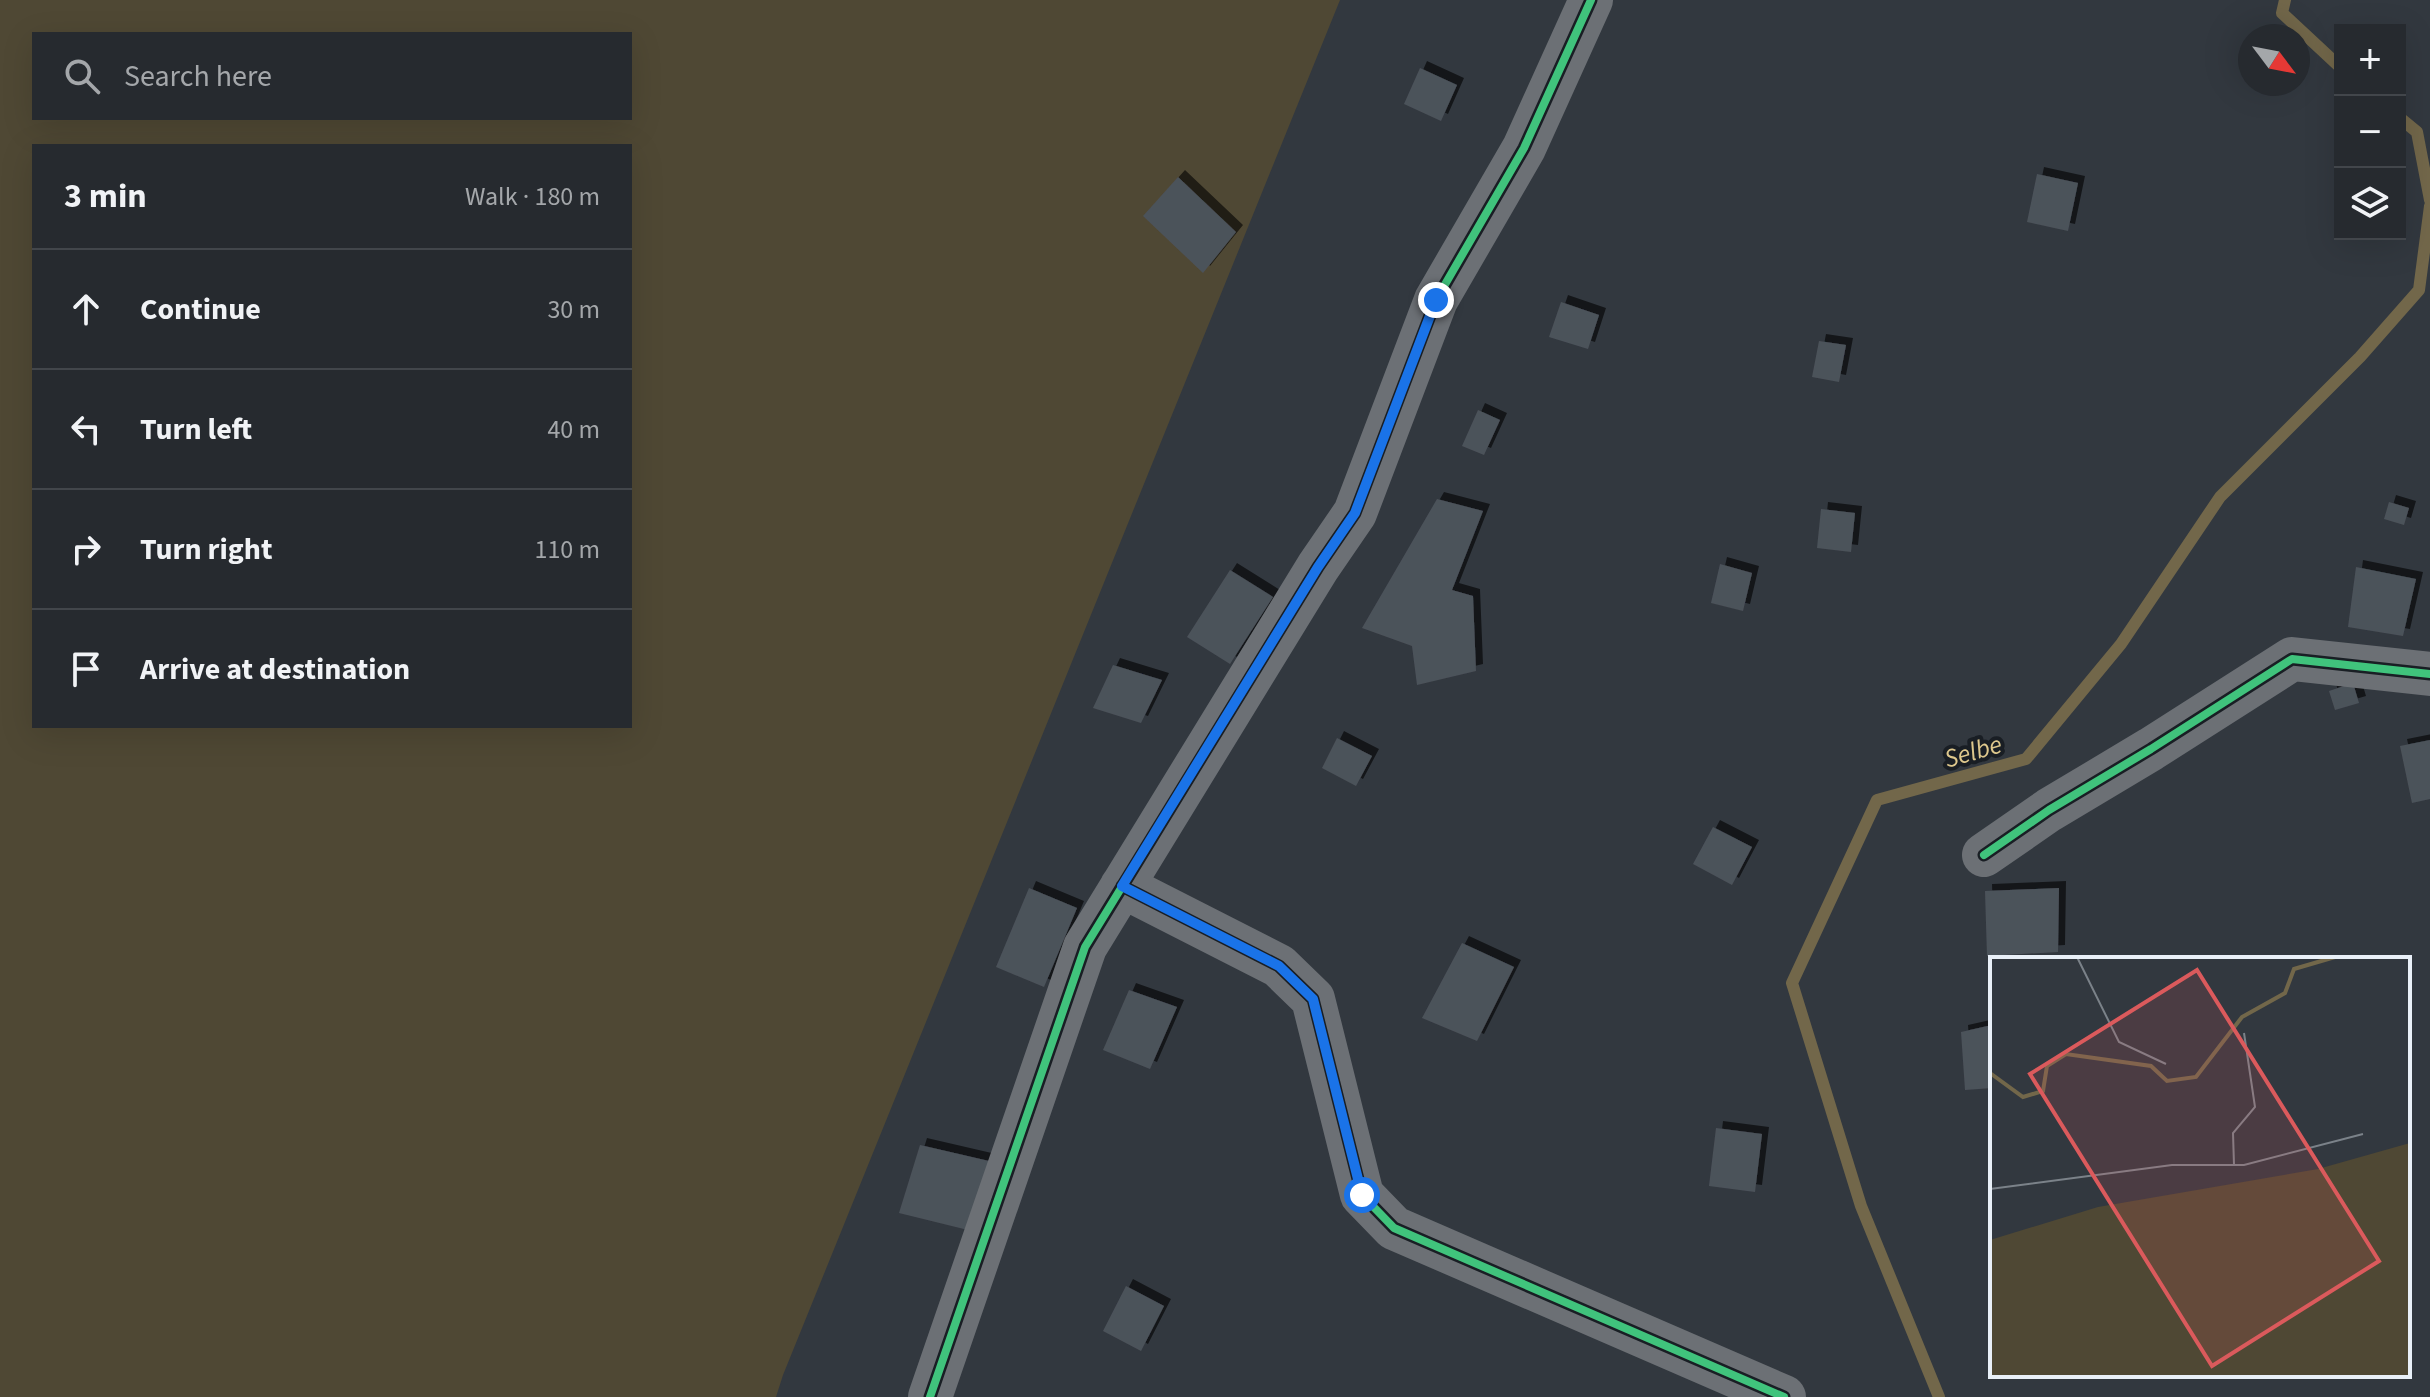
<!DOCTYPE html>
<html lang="en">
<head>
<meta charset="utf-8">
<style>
	:root { --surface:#262a2f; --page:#32363b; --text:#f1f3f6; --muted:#a4a7aa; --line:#42464b }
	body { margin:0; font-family:"Source Sans 3",sans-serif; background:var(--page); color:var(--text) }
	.controls { position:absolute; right:24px; top:24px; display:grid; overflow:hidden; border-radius:0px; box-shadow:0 8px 32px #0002 }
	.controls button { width:72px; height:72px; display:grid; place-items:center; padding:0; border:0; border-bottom:2px solid var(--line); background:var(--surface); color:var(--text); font:40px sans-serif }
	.compass { position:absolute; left:2238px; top:24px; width:72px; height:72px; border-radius:50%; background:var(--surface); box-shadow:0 8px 32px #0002; rotate:122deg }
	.stop { position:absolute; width:24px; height:24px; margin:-18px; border:6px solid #1a73e8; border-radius:50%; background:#fff }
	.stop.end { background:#1a73e8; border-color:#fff; box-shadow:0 2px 8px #0008 }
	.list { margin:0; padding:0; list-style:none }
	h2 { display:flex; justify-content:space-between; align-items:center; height:104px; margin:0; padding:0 32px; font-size:34px }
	h2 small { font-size:26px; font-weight:400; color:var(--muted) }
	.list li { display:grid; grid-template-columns:52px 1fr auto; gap:24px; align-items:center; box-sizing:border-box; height:120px; padding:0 32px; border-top:2px solid var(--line) }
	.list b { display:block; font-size:30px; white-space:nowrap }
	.list em { font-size:26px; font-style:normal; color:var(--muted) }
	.icon { flex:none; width:44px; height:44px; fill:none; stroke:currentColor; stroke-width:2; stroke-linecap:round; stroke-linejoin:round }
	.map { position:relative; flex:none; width:2430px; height:1397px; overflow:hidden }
	.search { position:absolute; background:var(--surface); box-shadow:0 8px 32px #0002; left:32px; top:32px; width:600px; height:88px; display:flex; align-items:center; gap:20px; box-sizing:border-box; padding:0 28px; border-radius:0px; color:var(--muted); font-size:30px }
	.panel { position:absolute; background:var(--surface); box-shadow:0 8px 32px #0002; left:32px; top:144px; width:600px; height:584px; border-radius:0px }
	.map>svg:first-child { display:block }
</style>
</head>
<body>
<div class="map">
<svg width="2430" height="1397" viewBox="0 0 2430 1397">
	<defs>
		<filter id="shadow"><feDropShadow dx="7" dy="-7" stdDeviation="0" flood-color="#0009"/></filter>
	</defs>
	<rect width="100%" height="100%" fill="#32383f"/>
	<path fill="#4f4834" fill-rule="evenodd" d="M0,0H1340L783,1375L776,1397H0ZM34,34H630V118H34ZM34,146H630V726H34Z"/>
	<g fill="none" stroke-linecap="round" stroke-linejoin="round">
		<path stroke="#72674a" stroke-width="12" d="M2285,0L2282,13L2340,67
			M2400,118L2417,132L2430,200
			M1939,1397L1861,1206L1792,983L1877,800L2026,759L2121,644L2220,497L2360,357L2419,290L2430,206"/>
	</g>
	<path fill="#4c525a" filter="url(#shadow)" d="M1420,68L1457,85L1441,121L1404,104Z
		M2037,174L2078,183L2068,231L2027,222Z
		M1178,177L1236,232L1203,273L1143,216Z
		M1561,302L1599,315L1588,349L1549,337Z
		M1819,341L1846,345L1839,382L1812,377Z
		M1478,410L1500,420L1484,455L1462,446Z
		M1437,499L1483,511L1452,590L1473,596L1476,671L1417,685L1412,646L1362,628Z
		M2389,502L2409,508L2404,525L2384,519Z
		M1821,509L1855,513L1851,552L1817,548Z
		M1720,564L1752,573L1743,611L1711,603Z
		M2356,567L2416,579L2403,636L2348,627Z
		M1230,570L1273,597L1230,664L1187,637Z
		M1113,665L1162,680L1141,723L1093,708Z
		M2353,683L2359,703L2335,710L2329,691Z
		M1337,738L1372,756L1356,786L1322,768Z
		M2430,740V799L2412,803L2400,746Z
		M1713,827L1752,847L1732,885L1693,864Z
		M1029,888L1077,908L1044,987L996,967Z
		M2059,888L2058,952L1987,956L1985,891Z
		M1462,943L1514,967L1477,1041L1422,1018Z
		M1129,990L1177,1007L1150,1069L1103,1050Z
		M1992,1025V1088L1965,1090L1961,1032Z
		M1716,1128L1762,1134L1755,1192L1709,1186Z
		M920,1145L989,1161L968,1230L899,1213Z
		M1126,1286L1164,1306L1141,1351L1103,1331Z"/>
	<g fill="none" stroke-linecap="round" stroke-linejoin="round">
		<path stroke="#6c7075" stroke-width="44" d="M1984,855L2049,810L2151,749L2292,659L2430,674
			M1122,886L1279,966L1313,999L1362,1195L1394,1228L1784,1397
			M930,1397L1085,947L1318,567L1355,513L1436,300L1524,148L1591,0"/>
		<defs>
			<path id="cycleway" d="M1984,855L2049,810L2151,749L2292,659L2430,674
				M1122,886L1279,966L1313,999L1362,1195L1394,1228L1784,1397
				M930,1397L1085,947L1318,567L1355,513L1436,300L1524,148L1591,0"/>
		</defs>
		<use href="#cycleway" stroke="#191e24" stroke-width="13"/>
		<use href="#cycleway" stroke="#40c37c" stroke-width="8"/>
	</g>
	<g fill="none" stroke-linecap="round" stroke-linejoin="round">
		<path stroke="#1a73e8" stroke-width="10" d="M1362,1195L1313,999L1279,966L1122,886L1318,567L1355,513L1436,300"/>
	</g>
	<g text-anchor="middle" stroke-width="8" stroke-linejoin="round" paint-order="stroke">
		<g font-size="26" font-style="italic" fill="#dec88d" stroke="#191e24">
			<text transform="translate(1973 751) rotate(-16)" y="9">Selbe</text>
		</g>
	</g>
	<g transform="translate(1990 957)">
		<rect width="420" height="420" fill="#32383f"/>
		<path d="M420,186V420H0V283L108,250L328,212Z" fill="#4f4834"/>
		<path fill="none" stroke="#72674a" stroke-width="4" d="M0,116L33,140L53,134L57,109L76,97L161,109L177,124L206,120L252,60L295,36L304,12L345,0"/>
		<path fill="none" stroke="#7b8289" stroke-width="2" d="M87,0L129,85L176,107M244,208L243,176L265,150L254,76M0,232L182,208H254L373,177"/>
		<path fill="#db5a5c" fill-opacity="0.15" stroke="#db5a5c" stroke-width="4" d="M207,13L389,304L222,409L40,117Z"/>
		<rect width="420" height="420" fill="none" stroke="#e9f0f8" stroke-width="4"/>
	</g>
</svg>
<div class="controls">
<button>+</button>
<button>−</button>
<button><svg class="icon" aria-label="layers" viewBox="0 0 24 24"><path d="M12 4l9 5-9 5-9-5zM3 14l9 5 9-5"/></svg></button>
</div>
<svg class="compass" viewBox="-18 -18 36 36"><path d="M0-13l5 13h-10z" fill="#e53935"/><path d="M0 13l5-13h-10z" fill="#a4a7aa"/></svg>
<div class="stop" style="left:1362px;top:1195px"></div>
<div class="stop end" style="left:1436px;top:300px"></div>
<div class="search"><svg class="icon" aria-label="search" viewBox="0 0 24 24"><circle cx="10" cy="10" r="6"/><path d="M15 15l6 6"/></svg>Search here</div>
<section class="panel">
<h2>3 min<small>Walk · 180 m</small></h2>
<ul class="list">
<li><svg class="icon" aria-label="ahead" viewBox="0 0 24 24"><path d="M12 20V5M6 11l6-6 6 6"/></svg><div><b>Continue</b></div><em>30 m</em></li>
<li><svg class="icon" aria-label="left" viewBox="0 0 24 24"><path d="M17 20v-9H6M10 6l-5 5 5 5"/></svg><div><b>Turn left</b></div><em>40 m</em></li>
<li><svg class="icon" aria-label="right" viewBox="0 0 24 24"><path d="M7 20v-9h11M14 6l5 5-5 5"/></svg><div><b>Turn right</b></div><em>110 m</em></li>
<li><svg class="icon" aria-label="arrive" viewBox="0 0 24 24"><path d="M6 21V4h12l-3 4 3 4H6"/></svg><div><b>Arrive at destination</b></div></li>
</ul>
</section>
</div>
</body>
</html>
